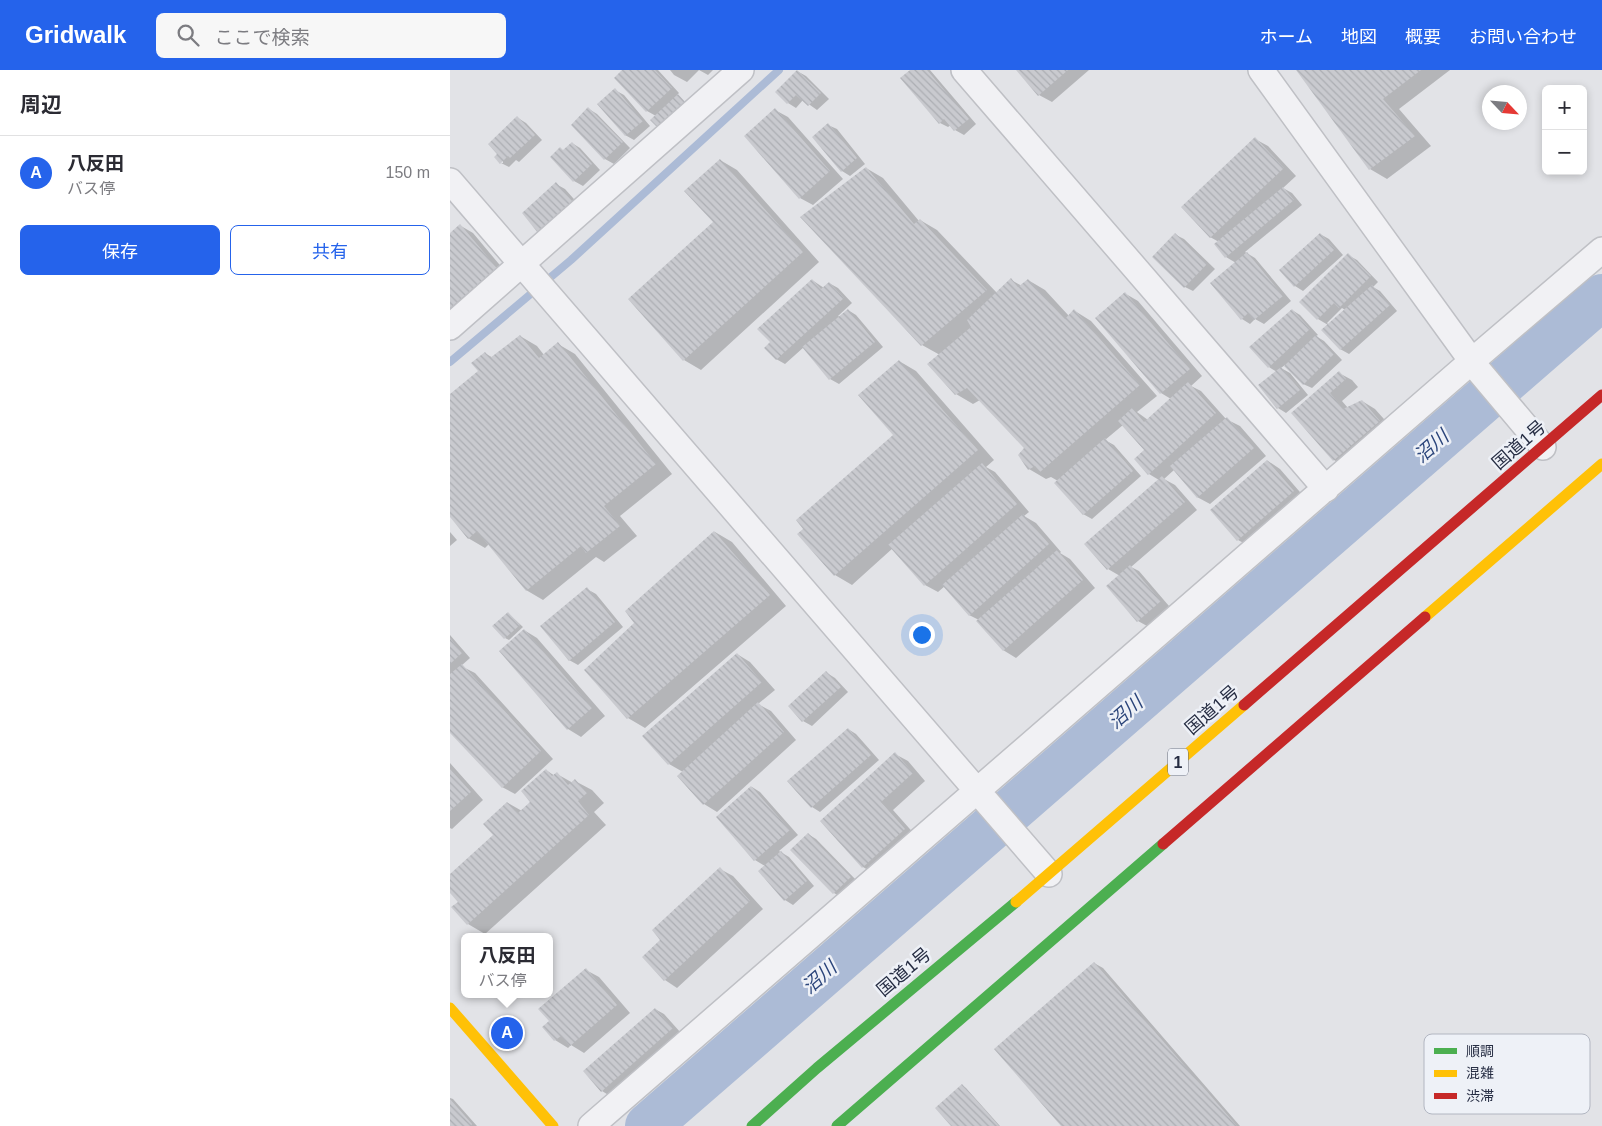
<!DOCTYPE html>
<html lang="ja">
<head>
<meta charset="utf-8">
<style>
	:root { --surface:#fff; --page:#f7f7f7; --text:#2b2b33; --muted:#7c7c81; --line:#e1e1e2; --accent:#2563eb }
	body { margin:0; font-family:Helvetica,"Noto Sans JP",sans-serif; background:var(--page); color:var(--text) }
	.controls { position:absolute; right:15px; top:15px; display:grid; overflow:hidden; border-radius:8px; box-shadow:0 2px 8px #0003 }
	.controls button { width:45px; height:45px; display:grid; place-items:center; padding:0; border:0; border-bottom:1px solid var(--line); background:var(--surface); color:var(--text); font:25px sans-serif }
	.compass { position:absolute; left:1032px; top:15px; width:45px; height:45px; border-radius:50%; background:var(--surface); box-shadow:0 2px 8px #0003; rotate:116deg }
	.you { position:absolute; left:471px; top:564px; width:18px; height:18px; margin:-12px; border:4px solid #fff; border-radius:50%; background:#1a73e8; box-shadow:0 0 0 8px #1a73e833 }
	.badge { display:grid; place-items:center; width:32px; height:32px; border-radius:50%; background:var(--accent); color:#fff; font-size:16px; font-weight:700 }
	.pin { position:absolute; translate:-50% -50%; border:2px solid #fff; box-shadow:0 1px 5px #0006 }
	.popup { position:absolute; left:11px; top:863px; width:92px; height:65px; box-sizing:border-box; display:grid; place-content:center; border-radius:8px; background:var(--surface); filter:drop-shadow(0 1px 4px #0005); font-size:16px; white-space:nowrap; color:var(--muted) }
	.popup b { font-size:19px; color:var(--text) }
	.popup::after { content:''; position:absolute; left:50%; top:100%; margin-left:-10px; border:10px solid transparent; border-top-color:var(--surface) }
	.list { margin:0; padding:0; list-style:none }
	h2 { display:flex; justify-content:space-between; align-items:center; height:65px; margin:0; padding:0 20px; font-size:21px }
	h2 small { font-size:16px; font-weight:400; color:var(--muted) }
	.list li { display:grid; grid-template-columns:32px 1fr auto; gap:15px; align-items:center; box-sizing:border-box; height:75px; padding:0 20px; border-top:1px solid var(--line) }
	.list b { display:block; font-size:19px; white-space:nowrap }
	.list p { margin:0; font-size:16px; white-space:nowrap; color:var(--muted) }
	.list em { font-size:16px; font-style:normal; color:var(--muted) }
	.actions { display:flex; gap:10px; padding:15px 20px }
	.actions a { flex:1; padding:11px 0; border:1px solid var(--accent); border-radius:8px; text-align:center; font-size:18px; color:var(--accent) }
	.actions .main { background:var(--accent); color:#fff }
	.icon { flex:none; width:28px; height:28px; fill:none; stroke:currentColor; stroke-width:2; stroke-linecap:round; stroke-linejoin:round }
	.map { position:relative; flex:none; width:1152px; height:1056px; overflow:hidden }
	header { display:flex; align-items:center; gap:30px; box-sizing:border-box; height:70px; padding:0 25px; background:var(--accent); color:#fff }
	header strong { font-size:24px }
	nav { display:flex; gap:28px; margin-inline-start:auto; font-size:18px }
	.search { width:350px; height:45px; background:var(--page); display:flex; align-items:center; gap:12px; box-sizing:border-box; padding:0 18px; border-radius:8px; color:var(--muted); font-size:19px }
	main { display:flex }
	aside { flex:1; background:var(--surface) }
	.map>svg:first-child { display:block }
</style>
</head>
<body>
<header>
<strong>Gridwalk</strong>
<div class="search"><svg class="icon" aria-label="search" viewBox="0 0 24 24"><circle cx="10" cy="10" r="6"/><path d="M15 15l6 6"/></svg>ここで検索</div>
<nav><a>ホーム</a><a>地図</a><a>概要</a><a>お問い合わせ</a></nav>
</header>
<main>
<aside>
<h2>周辺<small></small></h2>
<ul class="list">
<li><span class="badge">A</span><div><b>八反田</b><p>バス停</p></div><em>150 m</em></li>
</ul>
<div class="actions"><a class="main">保存</a><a>共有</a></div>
</aside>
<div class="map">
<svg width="1152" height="1056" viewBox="0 0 1152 1056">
	<defs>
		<pattern id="building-back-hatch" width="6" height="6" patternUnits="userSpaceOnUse" patternTransform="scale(1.25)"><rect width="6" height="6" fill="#c9cacf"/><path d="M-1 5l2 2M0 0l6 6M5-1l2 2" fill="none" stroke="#acaeb3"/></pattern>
	</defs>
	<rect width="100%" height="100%" fill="#e2e3e7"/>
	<path fill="#0003" fill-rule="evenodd" d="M174,0H208L229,23L227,25L239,36L206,46L197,41Z
		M220,0H263L258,5L249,0L237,12L224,5Z
		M461,0H480L526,54L514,65L505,60L501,55L498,57L490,53Z
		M568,0H639L602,32L589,25Z
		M847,0H1000L949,39L981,76L937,109L920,99Z
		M347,1L356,6L379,29L367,40L353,30L346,38L338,33Z
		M165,20L174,25L200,56L184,70L175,65Z
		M139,39L147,44L180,78L164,94L155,89L122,55Z
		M325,40L338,47L393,109L363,135L350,128Z
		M68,48L76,53L92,70L69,92L66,90L59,97L51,93H53V89Z
		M378,55L387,59L415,94L400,106L392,101Z
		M805,69L818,76L846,106L833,118L842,123L852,135L795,182L805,188L841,231L814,254L805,249L800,254L792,249L786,193L776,187L769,172L760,167Z
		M122,73L130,78L150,100L133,116L124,111L101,87L114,81Z
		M270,90L287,100L369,192L251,300L234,290L265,153Z
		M416,98L433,108L469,151L470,150L487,160L547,223L561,210L572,216L578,210L595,220L619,246L625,241L641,251L707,326L687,342L698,350L721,329L711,323L676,224L688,231L752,306L741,316L751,321L776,349L790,356L816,386L760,434L747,427L724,400L714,409L725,415L747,440L681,497L689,501L719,536L697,556L688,551L658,516L670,506L658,499L709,410L699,404L696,380L673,355L655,370L664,375L691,406L642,449L633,444L608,411L601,407L596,409L579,399L576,378L530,330L523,334L506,324L490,285L472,275Z
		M106,114L115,119L131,137L73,144Z
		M11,156L23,163L59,206L0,256V165Z
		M870,164L879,169L893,185L853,221L845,216Z
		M726,165L734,169L765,199L743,221L735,217Z
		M898,185L907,190L928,212L923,217L930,221L947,241L899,284L890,279L878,255L868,249L851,232ZM892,238L895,240L879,255L877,253Z
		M362,210L374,218L379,213L388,218L402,233L388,246L390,247L398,240L406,245L433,277L389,314L380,309L354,277L335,294L326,289L322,272Z
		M842,240L850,245L868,265L866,266L874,271L892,290L862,318L853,314L835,295L831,298L840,303L858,325L836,343L828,338L827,302L819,297Z
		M70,266L87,276L94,285L108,274L125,284L222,404L170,446L187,466L154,492L146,487L93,530L76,520L39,474L35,478L18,468L0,445V325L30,301L35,283L43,288Z
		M449,291L466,301L544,390L536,397L545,402L579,442L574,446L586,453L611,482L610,483L620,489L645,518L566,588L553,580L529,550L519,545L495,516L488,522L475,515L443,478L402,515L385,505L445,365Z
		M889,303L902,310L908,317L892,331L898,338L912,331L925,339L942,358L897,398L884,390L843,343Z
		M818,391L830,399L856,429L801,477L788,470Z
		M0,462L7,470L0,476Z
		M265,462L282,472L336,536L195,658L178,648L136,600L185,553Z
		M137,519L146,524L173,557L128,595L119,590Z
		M58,543L73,557L59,570L55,568Z
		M74,560L87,568L155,646L131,667L118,659L51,581Z
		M0,565L20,588L11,596L25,603L103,689L65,724L52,717L0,661Z
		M287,584L300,592L325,620L308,634L321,641L346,670L267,742L254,734L229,706L233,702L219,694L194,666Z
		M377,603L385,608L398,622L362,656L353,651Z
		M398,659L406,664L429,690L370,742L362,737Z
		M445,684L458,691L475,711L443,740L467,767L426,805L413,797L371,751Z
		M0,693L33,730L2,759L0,758Z
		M96,700L105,706L107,704L123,713L125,711L142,720L154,733L144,742L156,755L35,864L18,854L3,837L9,832L0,821V806L45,765L58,733L72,741L82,732Z
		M302,717L310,722L348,765L329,781L339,787L364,816L343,835L335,830L315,796L305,790Z
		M358,764L366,769L408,812L392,828L384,823Z
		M270,799L283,806L313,839L227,918L215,910L212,870Z
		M644,893L653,898L790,1056H613Z
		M136,900L149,907L180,943L134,983L121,975L118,978L105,970L100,951Z
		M205,939L214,944L231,963L160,1026L152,1021Z
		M513,1016L516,1018L550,1056H503Z
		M0,1028L3,1029L27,1056H0Z"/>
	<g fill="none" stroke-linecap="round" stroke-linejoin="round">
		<path stroke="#acbbd6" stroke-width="8" d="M0,292L121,190L329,0"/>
		<path stroke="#acbbd6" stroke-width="46" d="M198,1056L1152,227"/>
	</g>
	<path fill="url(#building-back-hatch)" d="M172,0H205L222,18L196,42L164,8Z
		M347,0L371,23L358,36L346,25L337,34L325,22Z
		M460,0H477L519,49L504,61L494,49L489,54L450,8Z
		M566,0H618L588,26Z
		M846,0H971L933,29L965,66L919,100Z
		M165,18L193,51L175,66L147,34Z
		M228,24L236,33L209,59L200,50Z
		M138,37L173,72L154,90L121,55Z
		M325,38L380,101L349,129L294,66Z
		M67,46L85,65L60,88L58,86L50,94L44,87L47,84L38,74Z
		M378,53L407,88L391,102L362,67Z
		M805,67L834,98L760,168L731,137Z
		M122,72L142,94L123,112L100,87L110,77L113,80Z
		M270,89L353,182L233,291L178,229L263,152L234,121Z
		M416,97L464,154L470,149L537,220L471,276L350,147Z
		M106,112L123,132L88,163L72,143Z
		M833,117L844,130L775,188L764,174Z
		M10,154L47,198L0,238V163Z
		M725,163L757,194L734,218L702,187Z
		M870,163L885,179L844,217L829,200Z
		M797,182L833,226L804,250L798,243L791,250L760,213Z
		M898,183L921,206L889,238L884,233L867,250L849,232Z
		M561,208L568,217L578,209L615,249L624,239L690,315L590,402L585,396L578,400L568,385L574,378L517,318L505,325L477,294L521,257L517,250Z
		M362,209L371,219L379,212L394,228L326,290L314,278L320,272L307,259Z
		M922,215L940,235L890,280L871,260Z
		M675,222L740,299L710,324L645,248Z
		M398,239L425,272L379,310L352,277Z
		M842,239L860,259L818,298L799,277Z
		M70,265L89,288L108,272L206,394L154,436L170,456L136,483L131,476L76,521L27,461L18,469L0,447V324L28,301L21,293L35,282L40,288Z
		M866,265L884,284L853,315L834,296Z
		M449,290L528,380L384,506L347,464L353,459L346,450L443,365L408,325Z
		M831,297L850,320L827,339L808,315Z
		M889,301L896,309L880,323L893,339L912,330L930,351L883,391L841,343Z
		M738,312L766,343L698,405L684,389L694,380L668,351L682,338L694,352Z
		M777,347L804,378L747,428L720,396Z
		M655,368L683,401L633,445L604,413Z
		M817,390L844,421L787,471L760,440Z
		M532,393L567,434L474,516L438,475Z
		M712,406L735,432L657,500L634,474Z
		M573,444L599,474L519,546L492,515Z
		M264,461L320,525L177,649L134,600L184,553L175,541Z
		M607,480L633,510L553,581L526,551Z
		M680,495L711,531L687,552L656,516Z
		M137,517L165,552L119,591L90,556Z
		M58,542L70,555L54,569L42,556Z
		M74,559L142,638L117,660L49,581Z
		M0,568L12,583L0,594Z
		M287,583L312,612L218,695L192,666Z
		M12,594L91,681L52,718L0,663V604Z
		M376,601L391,617L352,652L338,636Z
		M308,632L334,662L253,735L227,706Z
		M398,658L421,685L361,738L337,711Z
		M445,682L463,703L431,732L455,759L412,798L370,751Z
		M0,699L21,722L0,741Z
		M96,699L102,706L107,702L118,715L125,709L137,723L128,731L139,745L17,855L1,837L8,832L0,823V804L43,765L33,754L57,732L68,743L80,732L71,721Z
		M301,716L340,760L304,791L266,747Z
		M358,763L401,807L383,824L340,780Z
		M331,781L357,811L334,831L308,801Z
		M270,797L300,831L214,911L192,887L210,870L202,860Z
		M644,892L787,1056H611L544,979Z
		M136,898L167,935L120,976L111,966L104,971L92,957L99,951L88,939Z
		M205,938L223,958L151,1022L133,1001Z
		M512,1014L549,1056H501L485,1038Z
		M0,1029L22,1054L21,1056H0Z"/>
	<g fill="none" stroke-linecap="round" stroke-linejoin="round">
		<defs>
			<path id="street" d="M514,0L876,419
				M811,0L1029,301L1093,377
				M0,111L599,804
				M0,257L291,0
				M141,1056L1022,291L1152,180"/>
		</defs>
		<use href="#street" stroke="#bfc0c5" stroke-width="28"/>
		<use href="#street" stroke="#f1f1f4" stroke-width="25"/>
		<path stroke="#4caf50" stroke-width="11" d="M302,1056L367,998L566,832
			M387,1056L713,774"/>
		<path stroke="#ffc107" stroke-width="11" d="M975,547L1152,394
			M566,832L794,635
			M0,938L103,1056"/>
		<path stroke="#c62828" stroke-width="11" d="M794,635L1152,325
			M713,774L975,547"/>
	</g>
	<g text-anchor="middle" stroke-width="5" stroke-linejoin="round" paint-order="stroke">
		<rect fill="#eef1f7" stroke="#626879" stroke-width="1" x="718" y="678.5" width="20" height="27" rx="4"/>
		<g font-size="16" font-weight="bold" fill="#262d43">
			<text x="728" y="698">1</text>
		</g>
		<g font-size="18" fill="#262d43" stroke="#eef1f7">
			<text transform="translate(1069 375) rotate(-41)" y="6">国道1号</text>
			<text transform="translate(762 640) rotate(-41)" y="6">国道1号</text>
			<text transform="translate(454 902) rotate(-40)" y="6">国道1号</text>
		</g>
		<g font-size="19" font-style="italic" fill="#2b457b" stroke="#eef1f7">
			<text transform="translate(981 376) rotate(-41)" y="7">沼川</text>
			<text transform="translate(675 642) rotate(-41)" y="7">沼川</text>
			<text transform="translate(369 907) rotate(-41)" y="7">沼川</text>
		</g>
	</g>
	<rect x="974" y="964" width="166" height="80" rx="8" fill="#eef1f7" stroke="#b2b6c1" stroke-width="1"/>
	<rect x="984" y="978" width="23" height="6" fill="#4caf50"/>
	<rect x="984" y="1000" width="23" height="7" fill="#ffc107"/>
	<rect x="984" y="1023" width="23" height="6" fill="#c62828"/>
	<g font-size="14" fill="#262d43">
		<text x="1016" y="986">順調</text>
		<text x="1016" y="1008">混雑</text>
		<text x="1016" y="1031">渋滞</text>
	</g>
</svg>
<div class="controls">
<button>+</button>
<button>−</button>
</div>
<svg class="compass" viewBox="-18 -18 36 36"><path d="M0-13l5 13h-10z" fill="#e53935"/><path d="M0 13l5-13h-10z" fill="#7c7c81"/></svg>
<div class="you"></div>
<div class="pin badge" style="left:57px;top:963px">A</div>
<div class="popup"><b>八反田</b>バス停</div>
</div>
</main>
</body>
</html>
